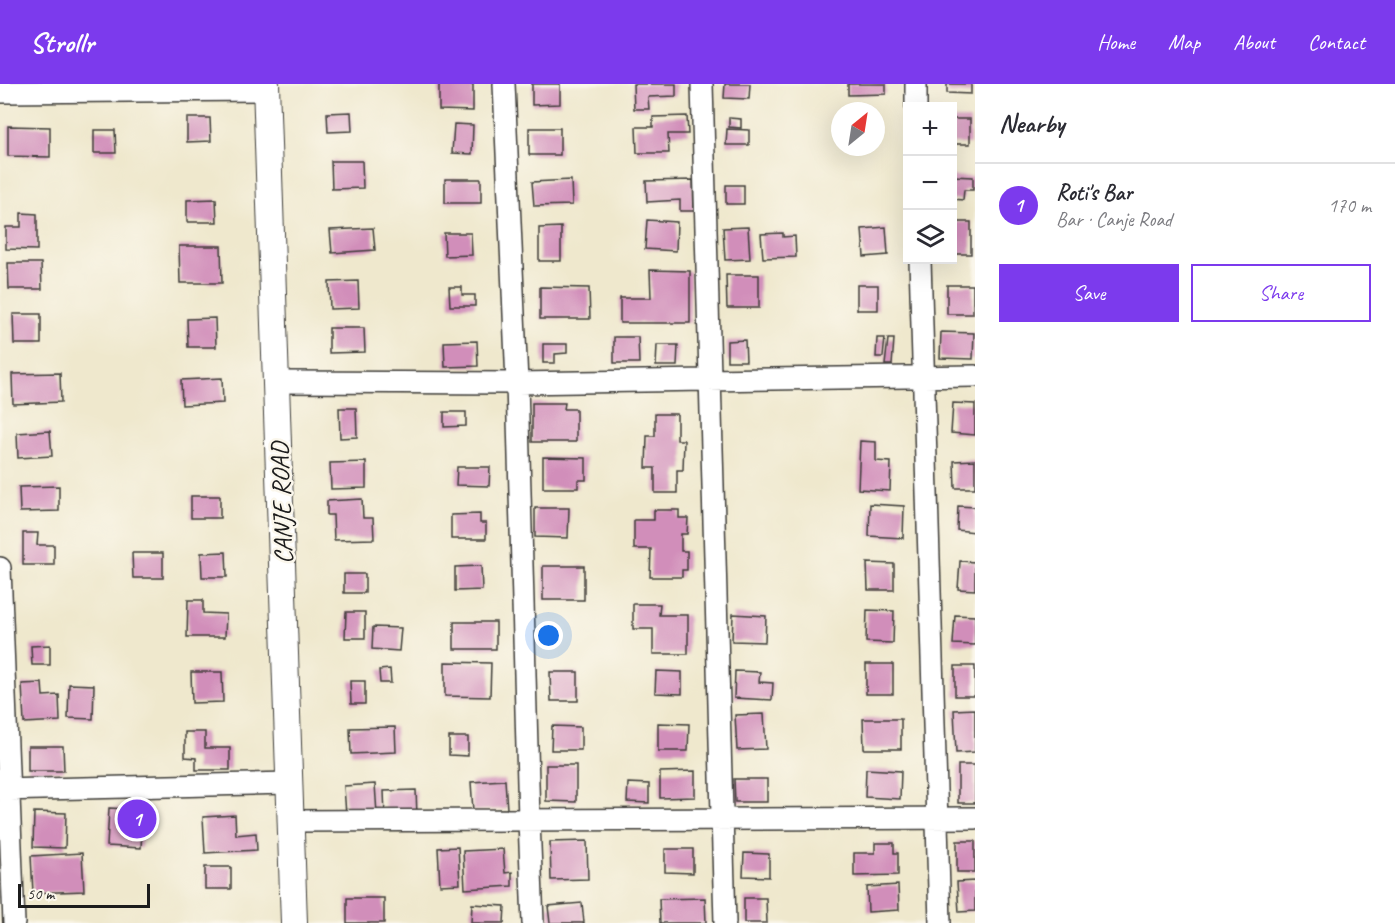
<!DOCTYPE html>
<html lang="en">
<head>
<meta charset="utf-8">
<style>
	:root { --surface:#fff; --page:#f7f7f7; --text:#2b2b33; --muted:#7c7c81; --line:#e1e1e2; --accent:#7c3aed }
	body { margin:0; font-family:Caveat,sans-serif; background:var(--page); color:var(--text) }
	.controls { position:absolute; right:18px; top:18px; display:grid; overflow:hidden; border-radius:0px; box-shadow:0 6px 24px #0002 }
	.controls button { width:54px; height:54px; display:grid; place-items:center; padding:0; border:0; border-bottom:2px solid var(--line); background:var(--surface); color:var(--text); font:30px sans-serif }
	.compass { position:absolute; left:831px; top:18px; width:54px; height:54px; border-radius:50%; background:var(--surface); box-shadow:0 6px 24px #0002; rotate:30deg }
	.scale { position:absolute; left:18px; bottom:15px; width:132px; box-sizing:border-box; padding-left:6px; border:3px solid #1c1c1c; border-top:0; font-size:16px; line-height:21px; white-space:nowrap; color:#1c1c1c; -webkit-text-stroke:4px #fbf7ec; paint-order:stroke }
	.you { position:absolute; left:549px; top:552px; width:21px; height:21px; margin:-15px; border:4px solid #fff; border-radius:50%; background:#1a73e8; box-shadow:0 0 0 9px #1a73e833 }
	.badge { display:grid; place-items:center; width:39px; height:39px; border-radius:50%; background:var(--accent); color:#fff; font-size:20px; font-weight:700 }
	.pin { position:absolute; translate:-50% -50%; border:3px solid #fff; box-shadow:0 2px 6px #0006 }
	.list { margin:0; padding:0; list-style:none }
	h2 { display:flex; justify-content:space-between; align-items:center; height:78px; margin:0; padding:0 24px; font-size:26px }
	h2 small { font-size:20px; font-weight:400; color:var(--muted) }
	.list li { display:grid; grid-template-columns:39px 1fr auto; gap:18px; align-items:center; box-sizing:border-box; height:84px; padding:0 24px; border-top:2px solid var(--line) }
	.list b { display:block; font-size:22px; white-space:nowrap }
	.list p { margin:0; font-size:20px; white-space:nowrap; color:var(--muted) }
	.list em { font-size:20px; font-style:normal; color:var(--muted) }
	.actions { display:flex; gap:12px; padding:18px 24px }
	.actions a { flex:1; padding:14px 0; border:2px solid var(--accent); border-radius:0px; text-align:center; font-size:21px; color:var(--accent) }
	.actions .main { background:var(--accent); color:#fff }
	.icon { flex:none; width:33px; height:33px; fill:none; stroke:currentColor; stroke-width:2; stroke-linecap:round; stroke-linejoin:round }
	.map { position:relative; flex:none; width:975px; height:839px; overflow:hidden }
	header { display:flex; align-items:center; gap:36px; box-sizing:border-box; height:84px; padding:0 30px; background:var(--accent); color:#fff }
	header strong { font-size:28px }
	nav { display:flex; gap:33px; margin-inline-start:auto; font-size:21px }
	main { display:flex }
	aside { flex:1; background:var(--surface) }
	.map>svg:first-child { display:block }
</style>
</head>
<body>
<header>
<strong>Strollr</strong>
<nav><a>Home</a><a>Map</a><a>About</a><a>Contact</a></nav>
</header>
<main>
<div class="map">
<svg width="975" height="839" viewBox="0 0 975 839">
	<rect width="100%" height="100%" fill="#fbf7ec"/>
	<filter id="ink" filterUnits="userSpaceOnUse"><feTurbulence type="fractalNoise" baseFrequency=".0167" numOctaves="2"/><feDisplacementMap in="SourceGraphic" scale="12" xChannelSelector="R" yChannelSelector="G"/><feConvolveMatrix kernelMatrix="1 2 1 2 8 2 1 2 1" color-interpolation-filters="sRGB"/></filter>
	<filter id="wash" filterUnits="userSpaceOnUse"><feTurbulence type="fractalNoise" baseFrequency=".008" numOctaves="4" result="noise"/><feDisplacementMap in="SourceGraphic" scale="24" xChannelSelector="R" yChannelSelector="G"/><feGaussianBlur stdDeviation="1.35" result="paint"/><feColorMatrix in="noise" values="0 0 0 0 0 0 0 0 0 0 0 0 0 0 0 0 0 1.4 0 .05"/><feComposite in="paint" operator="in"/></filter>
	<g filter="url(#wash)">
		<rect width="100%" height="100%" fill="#efe8cd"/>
		<g id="blocks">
			<path fill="#d18eba" d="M439,0H473V27L439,26Z
				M532,0H560V20L532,21Z
				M633,0H676V12L648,13L649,25H634Z
				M725,0H750L749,15L724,14Z
				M848,0H886V10L848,11Z
				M947,0H971V10L947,9Z
				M351,28L352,47L328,48L327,29Z
				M687,32L688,50H668L669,69H637L636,43H653V33Z
				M187,34H210L211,57L187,58Z
				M729,34L741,35V44L729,43Z
				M952,35H970V60H952Z
				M454,40L473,41L472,70L452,69Z
				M8,42L50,43V73L8,72Z
				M529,44H560V71H529Z
				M727,45L749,46V61H726Z
				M94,46H115L116,69H94Z
				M331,77H362L363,104L332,105Z
				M952,92L973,93V106H964L963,116L952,115Z
				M445,95H481V119H445Z
				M571,96L572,121L534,122L532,98Z
				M693,96L694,127H680V116L647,118L646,97Z
				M726,101H744V120H726Z
				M216,115L217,138H187V116Z
				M21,129L37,130V166L6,165V143H21Z
				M647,136L677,138L676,167L645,165Z
				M952,138H971V170H952Z
				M561,143V177H539V144Z
				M748,143L750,175L725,176L723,144Z
				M886,143L888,171L864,173L862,145Z
				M373,144L375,166L332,169L330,146Z
				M444,149H471L472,171L445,172Z
				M783,149V153L795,152L796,173L763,174L761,150Z
				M179,162H221L222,199H180Z
				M8,179H41L42,205H9Z
				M650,186L690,187V239H620V214H651Z
				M726,191H759V224H727Z
				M358,197L359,224L330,225L329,198Z
				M857,201H878V226H857Z
				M947,201H973V230H947Z
				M449,203H462V211H475V222H450Z
				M540,203L589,204L590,235H540Z
				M13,230H41V260H14Z
				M215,234L216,263H188L187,235Z
				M329,244H364L365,268L329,269Z
				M941,248L974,249L973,275L940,274Z
				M614,253H638L639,279H614Z
				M877,254H885L883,273H876Z
				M888,255H894L892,281H885Z
				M745,256L746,277H727V257Z
				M477,257L478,282L445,283L444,258Z
				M543,260H567V269L555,270V279H543Z
				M657,261H678L677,282H656Z
				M60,289L61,318L13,320L12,290Z
				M222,294L223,319L182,321L181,296Z
				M532,319H565L564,325H576V358H532Z
				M953,319L975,320V351L951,349Z
				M339,324H356L357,353L340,354Z
				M444,328H466V342L444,343Z
				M655,330H677V356H684L683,386H677V409H655V384H646L647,352H655Z
				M50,347L52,372L18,374L17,349Z
				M860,357L876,358V377L891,378L890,407L858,405Z
				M543,373L586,374V396H578V404H543Z
				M975,376V404H955L954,377Z
				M366,378V404L331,405L330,379Z
				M457,383H490L489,402L456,401Z
				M59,402V427L20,428L19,403Z
				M191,412H220V434H191Z
				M362,415L363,434H373L374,455L334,456L333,431H327V417Z
				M870,420L904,422L903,454L869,452Z
				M958,422L975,423V448L957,446Z
				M535,424H569L568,454L535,453Z
				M654,426H679V434H688L687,450H681V467H687V486H682V493H650L651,465H634V436H654Z
				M480,430V439H486V455H451V431Z
				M23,449H38L37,461H54V481H23Z
				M226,468L227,493H202L201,469Z
				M132,469H163V494H133Z
				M960,477L975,478V506L958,505Z
				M867,479L894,480V506H868Z
				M481,482L482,506L455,507V483Z
				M543,482H584V516H543Z
				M344,490H365V509H344Z
				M188,516H203V529L226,530L225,553H187Z
				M633,520H660L659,531H688V570H653V545H633Z
				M867,526L894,527L893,559L866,558Z
				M346,528H365V554H345Z
				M733,530L766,532L765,558L732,557Z
				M955,531L975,532V561L953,560Z
				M454,538H496V565H454Z
				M373,543L401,544L399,567L372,565Z
				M50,561V581H32L31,562Z
				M445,578L491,579L490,613L445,612Z
				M866,580H893V610H866Z
				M955,582H975V612H955Z
				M390,585L391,599H380L379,586Z
				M656,587L682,588V610L655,609Z
				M735,587L760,588L759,598L773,599L772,616L734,614Z
				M191,588H222L223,618L192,619Z
				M550,588H578V617H551Z
				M350,597H365V620H351Z
				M42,599L43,612L59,611L60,637L24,639L22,600Z
				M69,600L94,601L93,635L68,634Z
				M975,625V668L956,669L954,626Z
				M764,630L766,665L737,666L735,631Z
				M863,635H901V665H864Z
				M658,639L689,640L688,667H658Z
				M552,642L581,643V666H551Z
				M395,643L396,668L351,670L350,644Z
				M185,648H205V664H230V686H196V674L185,673Z
				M449,653H468V672L449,671Z
				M28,662H63L64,687H28Z
				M546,681H576V718L546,717Z
				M958,681H975V719H958Z
				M866,685L901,687L900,715L865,713Z
				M695,687V713L660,714V688Z
				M734,695H767V718H735Z
				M505,696L507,725L473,727L471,698Z
				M628,699L649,700V719L627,718Z
				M375,700L377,730L346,731L344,702Z
				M416,706L417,732L385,733L384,707Z
				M109,724L143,726L141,764L107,762Z
				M34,728L66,729L65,764L33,763Z
				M235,731L236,751L256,749L257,766L205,769L203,733Z
				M587,757L588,795L551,796L550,758Z
				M957,757H975V788H957Z
				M875,759H894V769H898V791L854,792V769H875Z
				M458,763L460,800L440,801L438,764Z
				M503,765L505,789L512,788V802L465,805L463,767Z
				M665,765H693V789L665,788Z
				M82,769L84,807L33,809L31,772Z
				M744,769L769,770V793L743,792Z
				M205,783H231V805H205Z
				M975,797V827L959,828L957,798Z
				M898,801L899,826L868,828L867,803Z
				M347,814H384V839H347Z
				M705,814L706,839H660L659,815Z
				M744,814H766L767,839H744Z
				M582,819L584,839H550L548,822Z
				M472,820L505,822L504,839H471Z"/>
		</g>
	</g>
	<g filter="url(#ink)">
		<use href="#blocks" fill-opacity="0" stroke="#3c3b37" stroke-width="1.5"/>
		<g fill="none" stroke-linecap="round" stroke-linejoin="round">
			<defs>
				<path id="minor" d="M504,0L517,299L529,736L533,839
					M702,0L725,839
					M916,0V22
					M0,8L267,6
					M920,176L940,839
					M277,298L517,299L975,292
					M0,484L14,839
					M0,706L289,699
					M291,737L975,734"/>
				<path id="tertiary" d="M266,0L294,839"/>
			</defs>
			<use href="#minor" stroke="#3c3b37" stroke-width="24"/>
			<use href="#tertiary" stroke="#3c3b37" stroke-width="28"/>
			<use href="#minor" stroke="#fff" stroke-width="21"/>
			<use href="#tertiary" stroke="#fff" stroke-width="26"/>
		</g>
	</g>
	<g text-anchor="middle" stroke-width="5" stroke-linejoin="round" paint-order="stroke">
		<g font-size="26" fill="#1c1c1c" stroke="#fbf7ec">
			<text transform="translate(281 419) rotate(-92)" y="9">CANJE ROAD</text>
		</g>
	</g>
</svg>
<div class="controls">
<button>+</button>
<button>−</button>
<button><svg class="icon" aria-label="layers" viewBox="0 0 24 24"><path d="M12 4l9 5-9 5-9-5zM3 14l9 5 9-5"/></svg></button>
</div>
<svg class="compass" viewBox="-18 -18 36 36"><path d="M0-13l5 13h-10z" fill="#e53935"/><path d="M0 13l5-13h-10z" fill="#7c7c81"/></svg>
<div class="scale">50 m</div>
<div class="you"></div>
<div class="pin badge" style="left:137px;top:735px">1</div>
</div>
<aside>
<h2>Nearby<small></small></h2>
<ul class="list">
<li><span class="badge">1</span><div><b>Roti's Bar</b><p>Bar · Canje Road</p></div><em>170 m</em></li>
</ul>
<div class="actions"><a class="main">Save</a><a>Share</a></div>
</aside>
</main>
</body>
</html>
